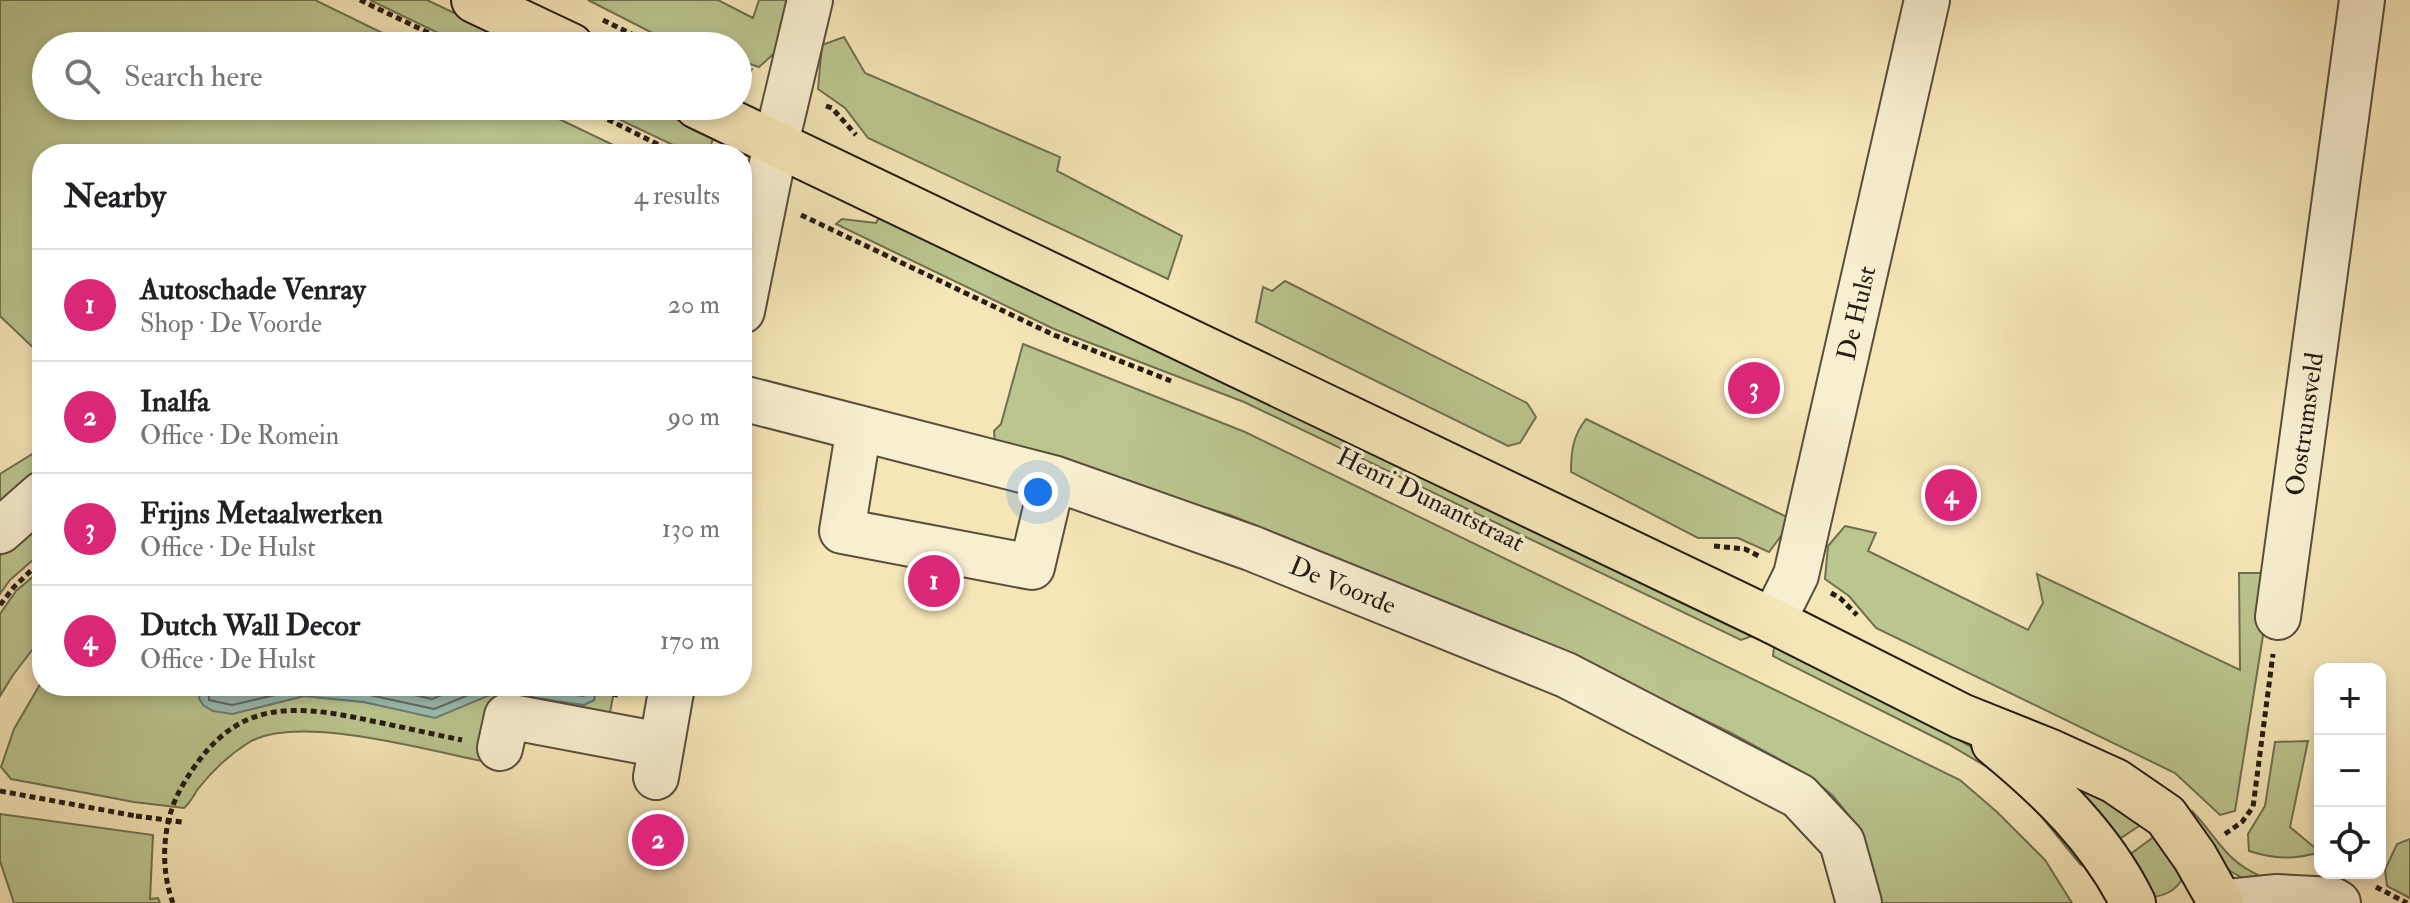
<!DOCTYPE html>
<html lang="en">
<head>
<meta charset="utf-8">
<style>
	:root { --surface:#fff; --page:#f6f6f6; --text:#202124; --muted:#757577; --line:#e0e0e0; --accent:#db2777 }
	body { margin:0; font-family:"IM FELL Double Pica",serif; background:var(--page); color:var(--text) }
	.controls { position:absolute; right:24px; bottom:24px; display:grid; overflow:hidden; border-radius:16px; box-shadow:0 4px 12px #0003 }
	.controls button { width:72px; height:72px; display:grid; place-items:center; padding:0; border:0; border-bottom:2px solid var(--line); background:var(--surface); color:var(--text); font:40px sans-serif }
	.you { position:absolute; left:1038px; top:492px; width:28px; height:28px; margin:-20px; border:6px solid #fff; border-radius:50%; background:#1a73e8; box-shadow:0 0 0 12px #1a73e833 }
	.badge { display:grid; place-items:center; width:52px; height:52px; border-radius:50%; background:var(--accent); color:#fff; font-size:26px; font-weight:700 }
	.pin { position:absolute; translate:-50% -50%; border:4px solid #fff; box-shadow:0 2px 8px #0006 }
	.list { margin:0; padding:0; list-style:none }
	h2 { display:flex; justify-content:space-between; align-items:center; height:104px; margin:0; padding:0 32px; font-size:34px }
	h2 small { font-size:26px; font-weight:400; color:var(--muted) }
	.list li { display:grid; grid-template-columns:52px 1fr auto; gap:24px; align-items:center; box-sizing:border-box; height:112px; padding:0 32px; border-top:2px solid var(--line) }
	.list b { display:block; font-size:30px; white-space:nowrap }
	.list p { margin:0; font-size:26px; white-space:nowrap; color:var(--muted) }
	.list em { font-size:26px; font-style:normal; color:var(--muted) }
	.icon { flex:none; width:44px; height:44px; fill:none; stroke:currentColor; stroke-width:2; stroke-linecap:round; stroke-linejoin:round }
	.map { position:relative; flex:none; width:2410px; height:903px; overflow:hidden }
	.search { position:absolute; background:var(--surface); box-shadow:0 4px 12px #0003; left:32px; top:32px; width:720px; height:88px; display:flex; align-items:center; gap:20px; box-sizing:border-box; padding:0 28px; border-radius:44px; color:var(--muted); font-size:30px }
	.panel { position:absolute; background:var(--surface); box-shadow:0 4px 12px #0003; left:32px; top:144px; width:720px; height:552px; border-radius:32px }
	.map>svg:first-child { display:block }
</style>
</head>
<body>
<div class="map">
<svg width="2410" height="903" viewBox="0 0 2410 903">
	<rect width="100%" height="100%" fill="#f5e6b7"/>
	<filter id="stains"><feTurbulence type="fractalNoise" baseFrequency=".0025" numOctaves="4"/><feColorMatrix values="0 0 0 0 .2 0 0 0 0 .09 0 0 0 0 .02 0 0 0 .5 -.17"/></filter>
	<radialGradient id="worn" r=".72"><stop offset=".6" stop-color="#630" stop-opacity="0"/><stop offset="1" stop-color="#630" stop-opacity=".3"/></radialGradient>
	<path fill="#bbc58f" stroke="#707051" stroke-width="2" d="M0,0H315L409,46H46V106H532L632,154H42V356L0,316Z
		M370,0H427L524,46H465Z
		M588,0H718L753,18L759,0H791L779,49L759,67L738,60V46H678Z
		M844,37L865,73L1060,157L1057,171L1182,236L1168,279L868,138L845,108L818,89L822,45Z
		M591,106H649L714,137L711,144L723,154H692Z
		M879,217L1752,636L1741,640L1244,402L1054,329L836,224L842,219L876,223Z
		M1285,281L1527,403L1536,417L1520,443L1508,446L1256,322L1263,287L1272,291Z
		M1023,344L1245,432L1960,780L1997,812L2045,860L2072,903H1878L1870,856L1855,823L1833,796L1808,775L1731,733L1539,640L1230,515L995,444L994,431L1001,424Z
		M1586,419L1793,520L1769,552L1738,538H1698L1571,472C1571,451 1573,436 1586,419Z
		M42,448V471L0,507V474Z
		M42,519V552L10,580L0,594V556Z
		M1845,526L1876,533L1868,551L2028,630L2043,603L2037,574L2240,670L2239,573H2273L2235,811L2220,815L2175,773L1876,628L1849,596L1825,579L1828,546Z
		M42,569V637L13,675L0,696V614L16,591Z
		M1774,647L1959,740L1985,755L2090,861L2083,866L2080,864L2041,816L2010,785L1987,767L1948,744L1773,656Z
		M42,681V686H202L201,688L232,714L304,696L364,702L435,717L497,692L584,705L594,700L597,686H615L608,723L499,702L482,761C426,750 296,713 248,743C229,755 212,771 198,789C193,796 191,802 184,808L134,802L11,779L1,767L14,729Z
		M2308,741L2290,827L2320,852C2295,860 2274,859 2249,851L2248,834L2265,806L2275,742Z
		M2028,752L2145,822L2112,844Z
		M2192,811C2218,838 2224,860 2260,876L2263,884C2219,876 2210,849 2186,814Z
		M0,814L153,835L150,899L158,898L160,903H14L0,861Z
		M2159,833L2184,876C2177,890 2164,897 2149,897L2121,861Z
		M2410,839V898L2387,886L2385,870L2397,844Z"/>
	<path fill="#9dbeb3" stroke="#6d7d73" stroke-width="2" d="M202,686H597L594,700L584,705L497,692L435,718L364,702L304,696L232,714L213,711L203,705L199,698Z"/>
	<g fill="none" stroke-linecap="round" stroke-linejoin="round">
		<path stroke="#616d63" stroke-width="2" d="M209,686V700L232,705L305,688L365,694L434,709L491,686
			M374,686L432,699L464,686
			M510,686L583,696L587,694L589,686"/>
		<defs>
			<path id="minor" d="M742,311L776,143L810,0
				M742,398L1053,478L1251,548L1566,675L1799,796L1842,842L1859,903
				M859,428L842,531L1032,567L1053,478
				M0,531L42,494
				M2278,617L2362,0
				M1773,621L1796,575L1927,0
				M500,748L507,716L661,745
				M656,777L672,686
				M2218,903L2277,897L2333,900L2338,903"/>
			<path id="major" d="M474,0L571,46
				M697,106L1773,621L1961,716L2051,752L2115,781L2166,816L2195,857L2221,903
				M1994,743C2049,788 2101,838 2133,903"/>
		</defs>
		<use href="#minor" stroke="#594e3c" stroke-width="48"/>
		<use href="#major" stroke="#251c13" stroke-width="48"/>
		<path stroke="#251c13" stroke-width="5" stroke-dasharray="6 4" stroke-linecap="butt" d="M360,0L456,46
			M603,20L656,46
			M738,65L752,71
			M581,106L677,154
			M826,106L832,108L856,135
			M801,215L1054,335L1171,381
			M1714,546L1745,549L1759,556
			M1831,593L1840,598L1857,615
			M0,605L14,587L42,560
			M615,697L617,686
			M0,791L136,816
			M2225,834L2242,822L2253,807L2273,654
			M2376,887L2407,903
			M173,903C160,869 162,823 180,790C229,702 282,701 372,721C402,727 432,734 462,740"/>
		<use href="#minor" stroke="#f8efd0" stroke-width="44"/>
		<use href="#major" stroke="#f5e6b7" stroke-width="44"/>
		<path stroke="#251c13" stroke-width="5" stroke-dasharray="6 4" stroke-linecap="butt" d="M136,816L182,822"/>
	</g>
	<g text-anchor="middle" stroke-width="7" stroke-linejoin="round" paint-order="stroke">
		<g font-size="26" fill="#251c13" stroke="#f8efd0">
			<text transform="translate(1856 313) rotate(-77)" y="9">De Hulst</text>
			<text transform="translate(2304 424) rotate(-82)" y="9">Oostrumsveld</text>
			<text transform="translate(1431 499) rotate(26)" y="9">Henri Dunantstraat</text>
			<text transform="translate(1343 585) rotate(22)" y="9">De Voorde</text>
		</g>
	</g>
	<rect width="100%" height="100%" filter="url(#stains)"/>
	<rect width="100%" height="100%" fill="url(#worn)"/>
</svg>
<div class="controls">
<button>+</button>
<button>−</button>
<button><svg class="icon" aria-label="locate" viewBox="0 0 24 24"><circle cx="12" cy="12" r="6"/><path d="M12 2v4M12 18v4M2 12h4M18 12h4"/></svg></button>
</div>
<div class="you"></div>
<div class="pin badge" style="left:934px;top:581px">1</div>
<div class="pin badge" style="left:658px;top:840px">2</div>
<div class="pin badge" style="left:1754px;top:388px">3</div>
<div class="pin badge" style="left:1951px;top:495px">4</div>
<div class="search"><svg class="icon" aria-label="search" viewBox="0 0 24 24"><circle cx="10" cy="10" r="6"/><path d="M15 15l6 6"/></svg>Search here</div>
<section class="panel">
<h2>Nearby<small>4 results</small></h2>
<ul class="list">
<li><span class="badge">1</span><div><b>Autoschade Venray</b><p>Shop · De Voorde</p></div><em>20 m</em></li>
<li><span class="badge">2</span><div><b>Inalfa</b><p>Office · De Romein</p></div><em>90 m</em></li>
<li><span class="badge">3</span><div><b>Frijns Metaalwerken</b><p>Office · De Hulst</p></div><em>130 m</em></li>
<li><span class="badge">4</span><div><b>Dutch Wall Decor</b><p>Office · De Hulst</p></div><em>170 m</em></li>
</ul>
</section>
</div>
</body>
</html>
